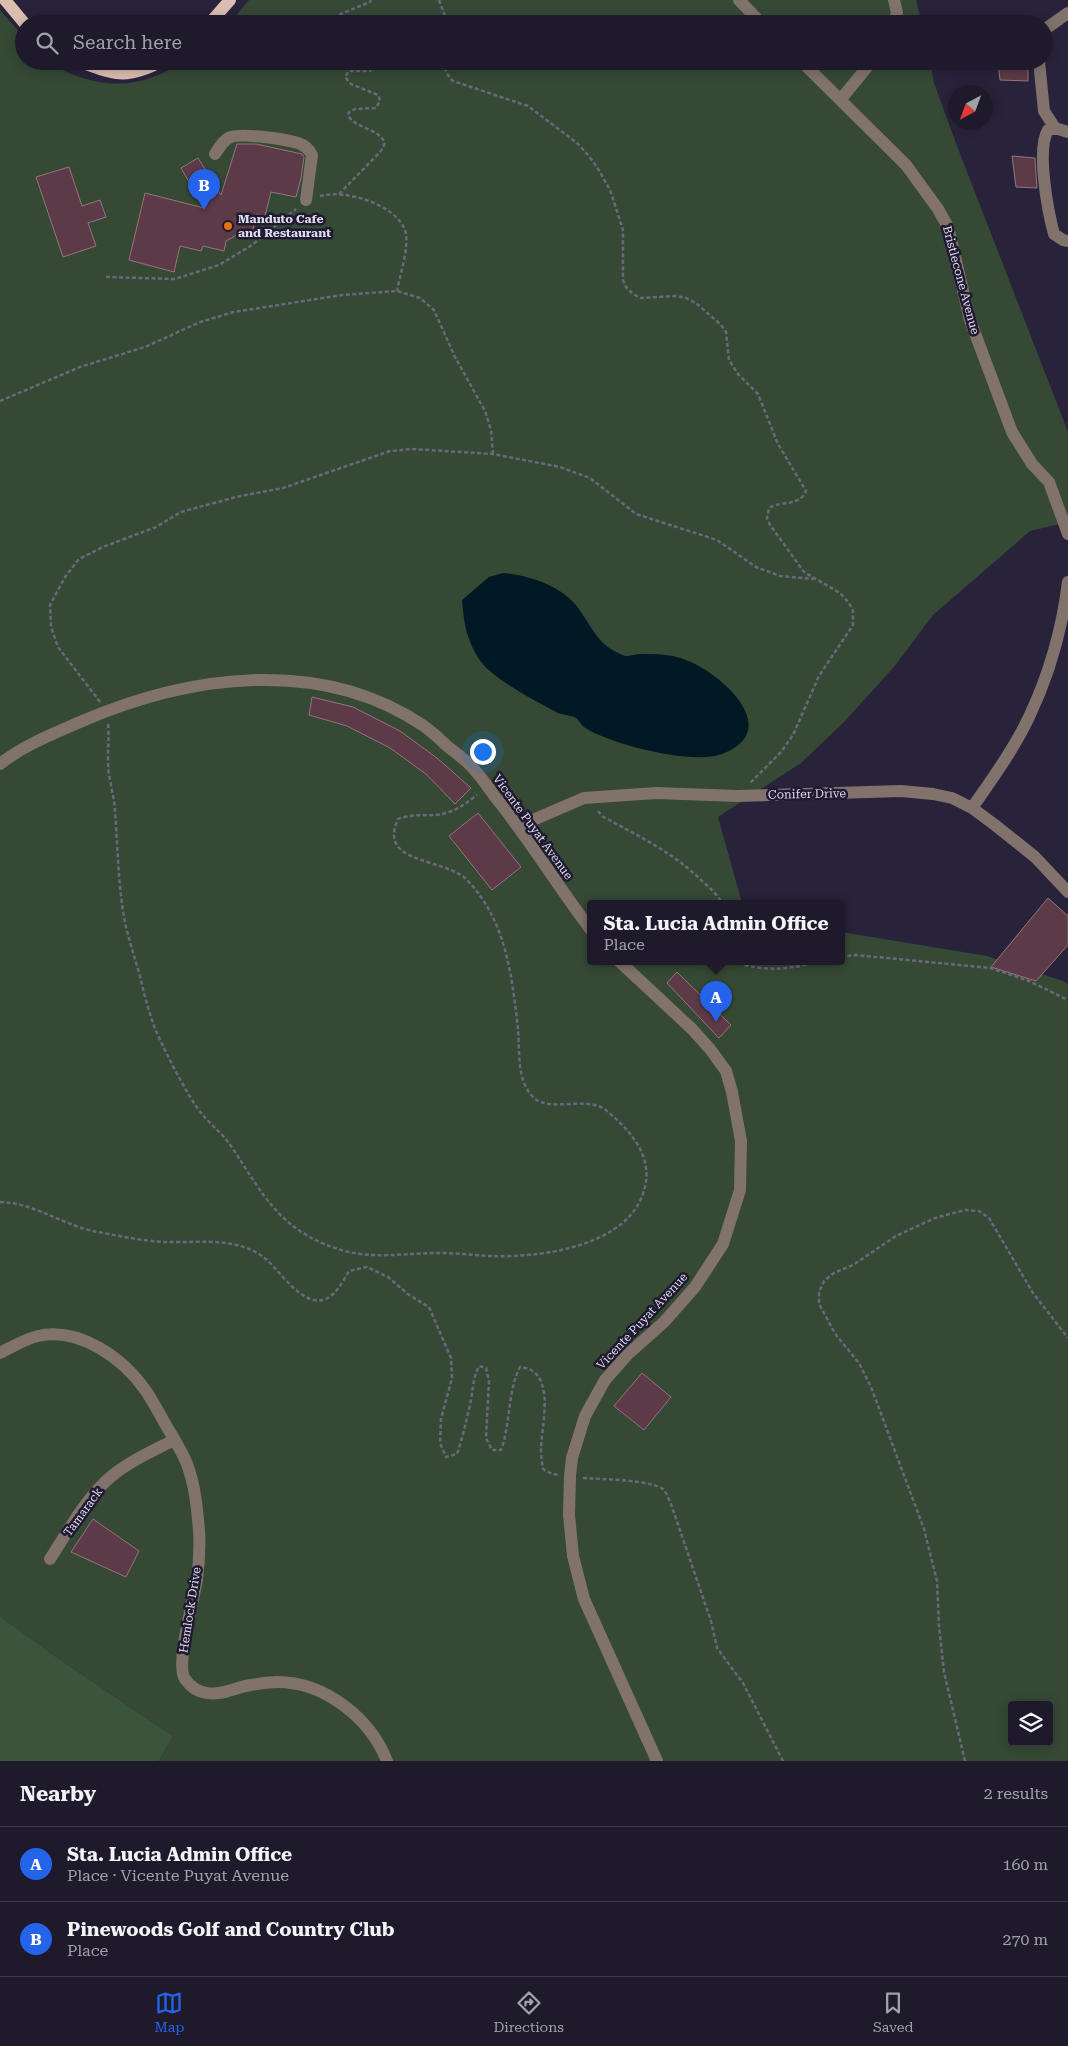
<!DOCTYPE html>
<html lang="en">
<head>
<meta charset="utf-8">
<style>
	:root { --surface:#1e1a2c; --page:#2b2738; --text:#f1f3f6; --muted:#a1a1a9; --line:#3c3848; --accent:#2563eb }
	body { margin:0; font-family:"Roboto Serif",serif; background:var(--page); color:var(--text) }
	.controls { position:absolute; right:15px; bottom:15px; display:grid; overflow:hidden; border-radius:5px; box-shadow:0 2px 12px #0003 }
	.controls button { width:45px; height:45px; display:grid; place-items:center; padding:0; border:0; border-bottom:1px solid var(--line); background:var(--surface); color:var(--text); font:25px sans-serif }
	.compass { position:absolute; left:948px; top:85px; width:45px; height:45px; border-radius:50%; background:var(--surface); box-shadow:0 2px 12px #0003; rotate:221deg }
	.you { position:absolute; left:482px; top:751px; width:18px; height:18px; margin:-12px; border:4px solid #fff; border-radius:50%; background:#1a73e8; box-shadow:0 0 0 8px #1a73e833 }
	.badge { display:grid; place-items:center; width:32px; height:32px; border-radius:50%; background:var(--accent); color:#fff; font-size:16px; font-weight:700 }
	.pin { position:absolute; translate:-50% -41px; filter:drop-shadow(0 1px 2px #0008) }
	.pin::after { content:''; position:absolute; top:26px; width:18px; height:15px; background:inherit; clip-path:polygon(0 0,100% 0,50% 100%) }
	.popup { position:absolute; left:587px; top:900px; width:258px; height:65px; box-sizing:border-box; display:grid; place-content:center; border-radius:5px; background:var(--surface); filter:drop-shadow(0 1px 4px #0005); font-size:16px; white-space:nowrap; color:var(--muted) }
	.popup b { font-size:19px; color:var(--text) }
	.popup::after { content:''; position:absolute; left:50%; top:100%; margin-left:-10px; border:10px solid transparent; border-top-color:var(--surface) }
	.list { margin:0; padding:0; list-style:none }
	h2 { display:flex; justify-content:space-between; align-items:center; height:65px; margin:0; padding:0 20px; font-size:21px }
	h2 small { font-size:16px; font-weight:400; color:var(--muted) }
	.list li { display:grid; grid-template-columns:32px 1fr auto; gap:15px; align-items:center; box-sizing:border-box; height:75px; padding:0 20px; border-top:1px solid var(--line) }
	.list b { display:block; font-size:19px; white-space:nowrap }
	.list p { margin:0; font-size:16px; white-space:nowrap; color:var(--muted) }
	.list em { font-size:16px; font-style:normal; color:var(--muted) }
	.icon { flex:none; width:28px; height:28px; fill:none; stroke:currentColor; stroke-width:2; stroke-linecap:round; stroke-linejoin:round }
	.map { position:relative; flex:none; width:1068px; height:1761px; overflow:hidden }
	.search { position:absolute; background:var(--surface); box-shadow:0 2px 12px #0003; left:15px; right:15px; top:15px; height:55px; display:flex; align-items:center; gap:12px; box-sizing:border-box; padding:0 18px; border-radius:28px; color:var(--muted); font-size:19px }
	.sheet { height:215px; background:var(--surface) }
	nav { display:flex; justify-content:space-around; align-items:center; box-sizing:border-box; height:70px; border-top:1px solid var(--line); background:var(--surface); font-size:14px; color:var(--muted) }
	nav a { display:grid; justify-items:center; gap:2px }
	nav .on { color:var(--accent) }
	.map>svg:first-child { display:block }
</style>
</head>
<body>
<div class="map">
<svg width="1068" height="1761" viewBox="0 0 1068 1761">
	<rect width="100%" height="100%" fill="#28233b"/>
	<path fill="#354935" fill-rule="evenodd" d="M249,0H916L922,24H229Z
		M0,10L24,37V61C31,61 44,59 50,62C57,66 63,71 71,74C113,90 146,86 184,61H930L934,83L957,146L1068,432V522L1030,531L933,615L894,667L843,723L801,763L718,817L742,903H591V961H841V932L987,956L1063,981L1068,984V1761H159L173,1736L56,1657L0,1616ZM1012,1705H1049V1742H1012Z"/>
	<path fill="#3a553b" d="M0,1616L56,1657L173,1736L159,1761H0Z"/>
	<path fill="#001924" d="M503,573C526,575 552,583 569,598C588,615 592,640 616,652C619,653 623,656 626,656C631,656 636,654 641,654C656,654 672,654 686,660C721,673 785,730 722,754C692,765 614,745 587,729C582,727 580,721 576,718C571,715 564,715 558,713C539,703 495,680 482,663C467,643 464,624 462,600L489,577Z"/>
	<path fill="#5d3a47" stroke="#95747f" d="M998,61H1028V81L1000,80Z
		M237,144H256L302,154L304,157L301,178L296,197L271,192L265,216L257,214L251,236L242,232L226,241L224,251L203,246L201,251L180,246L174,272L129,260L145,193L204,208L181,168L198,158L221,195Z
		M1012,156L1035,158L1037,188L1016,187Z
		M69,167L82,206L100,200L106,217L88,223L96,246L63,257L36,177Z
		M312,697L353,707L400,731L437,758L471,788L455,804L426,774L390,748L347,726L309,715Z
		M478,813L521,867L492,890L449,836Z
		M1048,898L1068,916V945L1036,981L991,967Z
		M677,972L731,1025L719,1038L667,983Z
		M642,1373L671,1397L644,1430L614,1406Z
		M93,1519L139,1551L126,1577L71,1552Z"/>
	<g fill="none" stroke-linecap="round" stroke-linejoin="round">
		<path stroke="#433f56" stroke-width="12" stroke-dasharray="12 6" stroke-linecap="butt" d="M195,192L206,189L213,182"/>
		<path stroke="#6b677c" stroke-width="2.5" stroke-dasharray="4 2.5" stroke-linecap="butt" d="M439,0L448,24
			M332,24V20L338,15L370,2L371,0
			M445,61C444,70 447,75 453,81L528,106L577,143L588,155L597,167L610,190L618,214L623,230V280L626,287L633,294L641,298L676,296L686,298L696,303L721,325L726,332L729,360L738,374L758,394L778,444L806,491C799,507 782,500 769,508L767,518L770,525L804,572L840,593L849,603L853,611V625L819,676L793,735L781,752L750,783
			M339,194L381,151L385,143C379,128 355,129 348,115L349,112L355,109L376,108L380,101L378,95L351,84L345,77L349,71H370L376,64V61
			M320,196C345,189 395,204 405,230C410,245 400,275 397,291
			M106,277L175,279L219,265L252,245L296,209
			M0,401L80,367L145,347L200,322L234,312L342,295L397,291L420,298L434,310L455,357L485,411L491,430L493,454
			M100,702L58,647L51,627L50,605L65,577L79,559L103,547L156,527L181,512L236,497L283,488L390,451L412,449L493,454L560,467L590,478L636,514L717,540L756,567L780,576L814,579
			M108,724C109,737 108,748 108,761C108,778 114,794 115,811C118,848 118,890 126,927C130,943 135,959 140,976C144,994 149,1013 156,1031C166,1053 187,1096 202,1114C211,1125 223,1134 231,1146C263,1194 279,1230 338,1249C371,1260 405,1253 439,1253C456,1253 473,1255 490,1256C536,1258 617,1248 640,1201C656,1167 640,1141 615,1118C610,1114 605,1108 598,1106C579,1099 549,1111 534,1098C516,1081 520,1051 518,1029C512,976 506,920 467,880C444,857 377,865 398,819C416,812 429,818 446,813C458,810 467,802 477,795
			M598,811L602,816C638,836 671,851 701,880C709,887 717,894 722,903
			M841,957L855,955L991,968L1029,981L1068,1000
			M740,961L743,965C777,972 791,968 823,961
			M0,1202C36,1203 63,1226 98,1232C119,1236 143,1241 165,1242C196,1243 231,1237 259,1254C277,1265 292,1295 314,1300C332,1304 341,1284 349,1271L367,1267L388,1277L409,1295L429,1307L451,1358L452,1378L441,1419L440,1443L446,1457L457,1454C463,1436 467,1418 471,1400C473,1388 473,1378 479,1366L486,1368L489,1381L486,1438L492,1450H501C511,1423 507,1393 520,1367C523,1368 528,1368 531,1370C554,1383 541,1429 541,1449C541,1455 542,1462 543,1469L550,1473L558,1475
			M583,1478C599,1479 655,1480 664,1490C667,1494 669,1500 671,1504L711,1621L717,1648L743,1683L783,1761
			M965,1761L944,1672L939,1626L937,1581L924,1529L871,1387L859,1363L836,1335L819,1304V1292L824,1281L834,1273L853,1265L896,1236L935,1218L965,1210L979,1211L989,1218L1033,1293L1068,1338"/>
		<path stroke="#81726c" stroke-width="12" d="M739,0L762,24
			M893,24L897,13L894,0
			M1044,30L1068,13
			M801,61L906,165L938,209L948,227L970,320L1012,432L1032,464L1049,482L1068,534
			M1039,61L1044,111L1055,128
			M841,99L872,61
			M1068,132L1055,128L1048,130C1036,149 1048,212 1054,234L1063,240L1068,241
			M215,154C219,148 224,139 231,137C243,133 285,139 298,143C304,145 309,149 312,155L306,200
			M0,764C24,745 53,734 80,722C188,675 321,656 424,726C432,732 440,739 447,746C455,752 463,758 470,765C480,775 488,787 496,798C530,840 558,887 591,930
			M972,808C992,779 1014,749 1029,717C1050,673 1062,630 1068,582
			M519,826L584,798L656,793L737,796L901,791L933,794L952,798L972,808L995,825L1035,857L1068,892
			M619,961L692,1029L710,1049L726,1071L732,1092L741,1141L740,1190L723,1244L695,1287L664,1322L628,1354L605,1380L585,1416L572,1458L570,1476L569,1515L573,1556L584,1599L657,1761
			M0,1353C12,1347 25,1339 38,1336C80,1327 123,1358 146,1391C154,1403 160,1415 167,1427C174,1439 182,1451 187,1464C195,1485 197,1508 199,1530C200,1546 199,1564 197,1579C194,1599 175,1665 185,1679C190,1686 198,1692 207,1693C221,1696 236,1687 251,1685C259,1684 268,1682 277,1682C325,1682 370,1718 387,1761
			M50,1559C67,1533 82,1505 104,1483C123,1464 151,1452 174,1440"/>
		<path stroke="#dcbeb1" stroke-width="12" d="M5,0L25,24
			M209,24L230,0
			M78,61C114,75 127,80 162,61"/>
	</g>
	<circle fill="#e8710a" stroke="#1f1931" stroke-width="2" cx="228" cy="226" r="5"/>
	<g text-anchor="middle" stroke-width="5" stroke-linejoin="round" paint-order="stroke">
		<g font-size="12" font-weight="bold" fill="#dedcec" stroke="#1f1931" text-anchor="start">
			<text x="238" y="223">Manduto Cafe<tspan x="238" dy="14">and Restaurant</tspan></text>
		</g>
		<g font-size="12" fill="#dedcec" stroke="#1f1931">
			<text transform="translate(961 280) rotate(75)" y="4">Bristlecone Avenue</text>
			<text transform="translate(807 794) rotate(-1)" y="4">Conifer Drive</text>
			<text transform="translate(533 827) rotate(54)" y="4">Vicente Puyat Avenue</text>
			<text transform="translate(642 1321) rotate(-47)" y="4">Vicente Puyat Avenue</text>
			<text transform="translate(83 1512) rotate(-54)" y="4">Tamarack</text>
			<text transform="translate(190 1610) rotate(-81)" y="4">Hemlock Drive</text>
		</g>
	</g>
</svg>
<div class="controls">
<button><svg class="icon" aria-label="layers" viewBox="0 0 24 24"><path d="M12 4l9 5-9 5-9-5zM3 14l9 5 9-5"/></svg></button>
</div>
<svg class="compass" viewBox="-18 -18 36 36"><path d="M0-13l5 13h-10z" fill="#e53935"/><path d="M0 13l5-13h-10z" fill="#a1a1a9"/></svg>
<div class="you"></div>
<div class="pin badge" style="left:716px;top:1022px">A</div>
<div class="popup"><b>Sta. Lucia Admin Office</b>Place</div>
<div class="pin badge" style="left:204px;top:210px">B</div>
<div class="search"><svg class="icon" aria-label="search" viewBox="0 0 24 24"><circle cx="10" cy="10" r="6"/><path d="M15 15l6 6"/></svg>Search here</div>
</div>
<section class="sheet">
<h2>Nearby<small>2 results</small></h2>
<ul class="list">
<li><span class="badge">A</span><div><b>Sta. Lucia Admin Office</b><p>Place · Vicente Puyat Avenue</p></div><em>160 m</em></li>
<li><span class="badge">B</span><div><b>Pinewoods Golf and Country Club</b><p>Place</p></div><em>270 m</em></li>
</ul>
</section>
<nav>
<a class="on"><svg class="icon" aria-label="map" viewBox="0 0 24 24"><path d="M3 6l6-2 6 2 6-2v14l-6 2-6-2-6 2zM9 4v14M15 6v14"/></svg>Map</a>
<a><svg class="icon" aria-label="directions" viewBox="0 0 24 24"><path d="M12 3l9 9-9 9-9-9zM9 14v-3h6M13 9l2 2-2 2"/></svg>Directions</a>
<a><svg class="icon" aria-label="saved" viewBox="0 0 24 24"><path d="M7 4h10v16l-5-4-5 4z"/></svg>Saved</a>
</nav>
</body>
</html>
